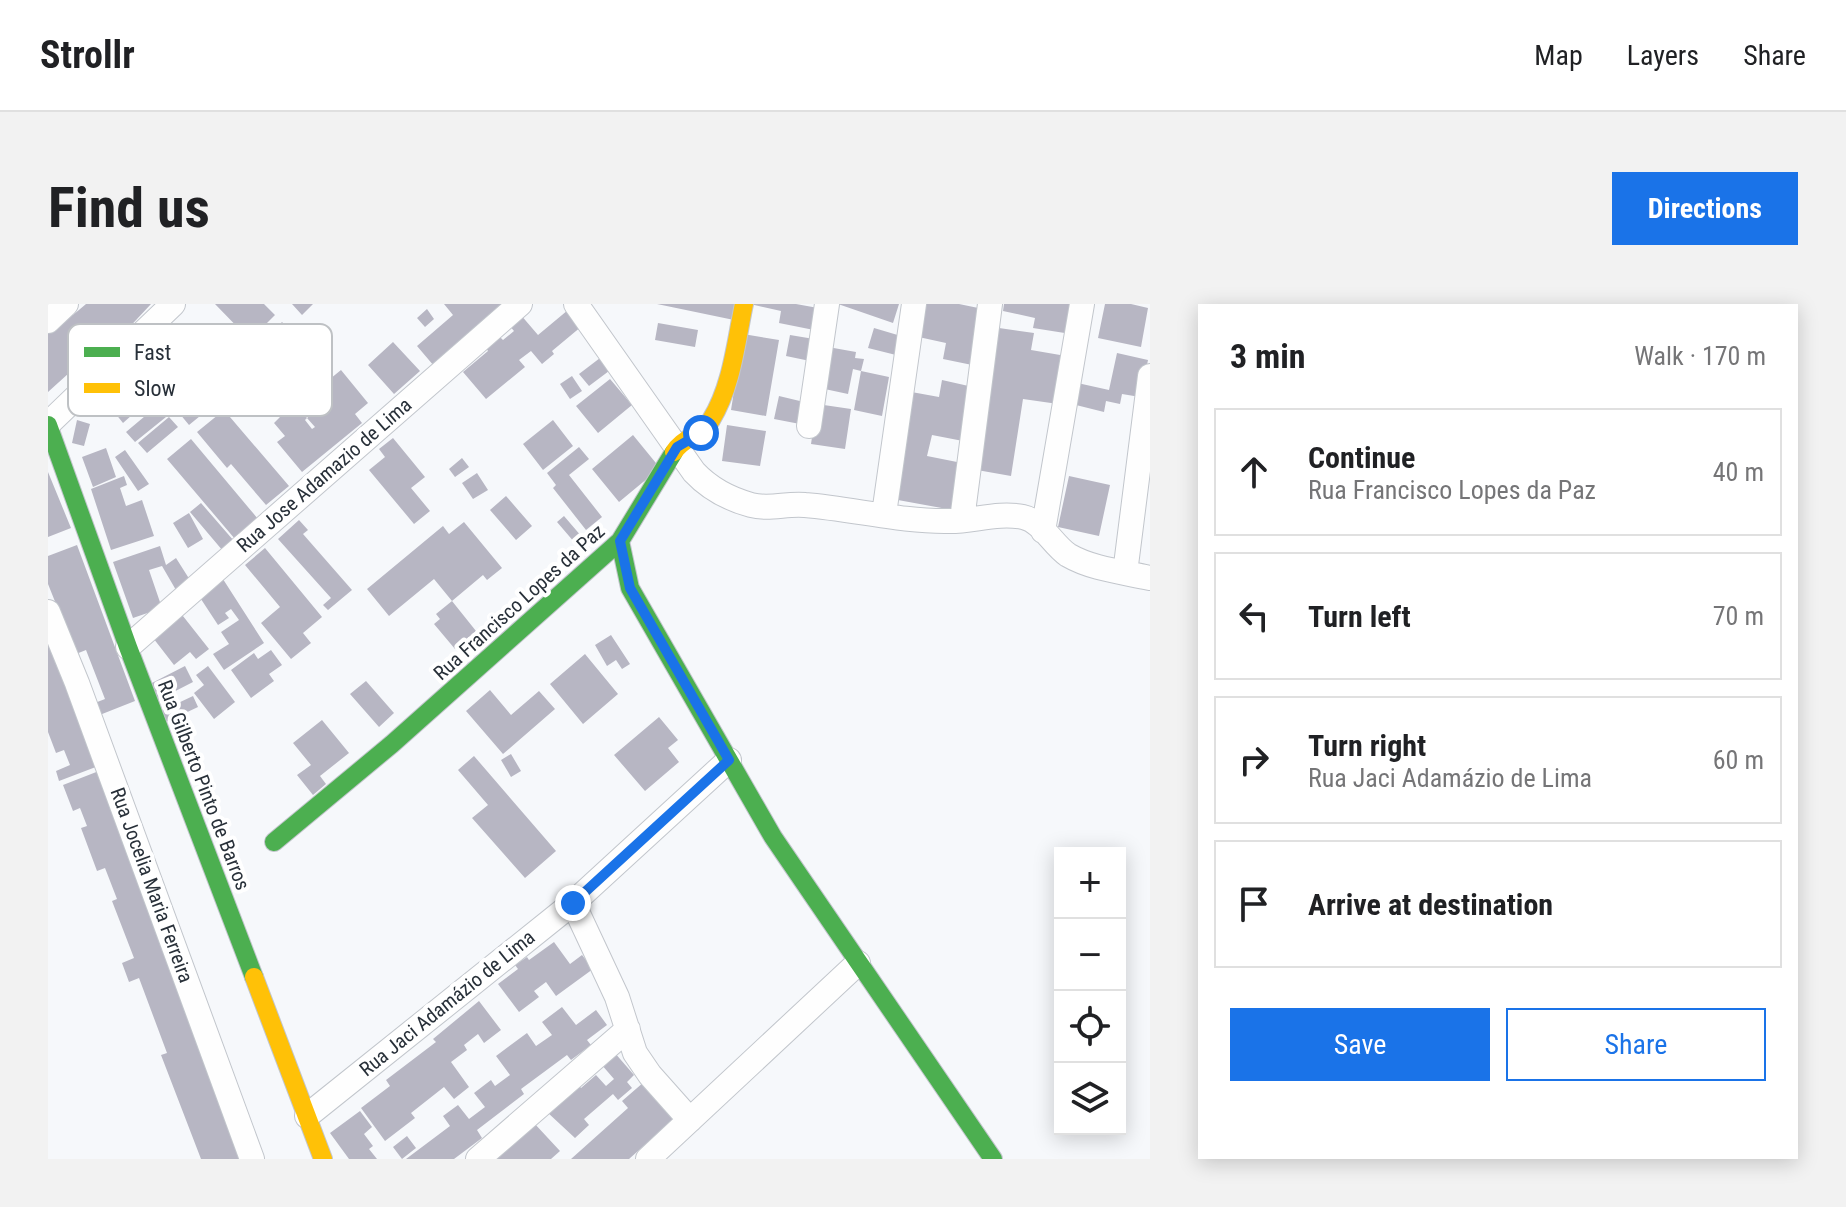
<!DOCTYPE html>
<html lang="en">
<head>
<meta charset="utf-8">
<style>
	:root { --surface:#fff; --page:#f2f2f2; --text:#202124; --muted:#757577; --line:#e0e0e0; --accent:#1a73e8 }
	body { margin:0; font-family:"Roboto Condensed",sans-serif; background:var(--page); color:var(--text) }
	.controls { position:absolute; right:24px; bottom:24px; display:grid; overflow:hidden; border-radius:0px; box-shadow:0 4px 20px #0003 }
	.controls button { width:72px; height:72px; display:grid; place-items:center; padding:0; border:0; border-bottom:2px solid var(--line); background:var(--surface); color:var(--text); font:40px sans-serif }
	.stop { position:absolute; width:24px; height:24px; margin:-18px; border:6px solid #1a73e8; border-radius:50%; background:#fff }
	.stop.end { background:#1a73e8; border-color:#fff; box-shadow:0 2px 8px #0008 }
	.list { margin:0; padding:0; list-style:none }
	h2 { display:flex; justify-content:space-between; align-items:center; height:104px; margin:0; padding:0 32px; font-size:34px }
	h2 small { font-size:26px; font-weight:400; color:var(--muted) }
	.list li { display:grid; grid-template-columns:52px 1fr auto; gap:24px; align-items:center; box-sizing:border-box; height:128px; margin:0 16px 16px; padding:0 16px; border:2px solid var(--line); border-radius:0px }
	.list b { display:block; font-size:30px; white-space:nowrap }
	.list p { margin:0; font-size:26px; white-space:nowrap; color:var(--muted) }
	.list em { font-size:26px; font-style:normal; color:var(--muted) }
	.actions { display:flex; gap:16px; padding:24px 32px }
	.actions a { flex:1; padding:18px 0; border:2px solid var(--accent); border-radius:0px; text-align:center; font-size:28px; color:var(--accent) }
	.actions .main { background:var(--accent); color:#fff }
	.icon { flex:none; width:44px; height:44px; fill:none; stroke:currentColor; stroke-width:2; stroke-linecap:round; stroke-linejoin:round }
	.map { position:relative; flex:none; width:1102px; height:855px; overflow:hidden; border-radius:0px }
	header { display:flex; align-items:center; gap:48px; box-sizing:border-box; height:112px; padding:0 40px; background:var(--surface); border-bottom:2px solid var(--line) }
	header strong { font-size:38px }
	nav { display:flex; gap:44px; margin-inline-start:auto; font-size:28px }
	.intro { display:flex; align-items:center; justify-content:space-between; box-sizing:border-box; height:192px; padding:0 48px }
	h1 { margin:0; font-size:56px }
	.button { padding:20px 36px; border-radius:0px; background:var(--accent); color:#fff; font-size:28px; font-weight:700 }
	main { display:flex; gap:48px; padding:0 48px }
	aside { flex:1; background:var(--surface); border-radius:0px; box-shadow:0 4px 20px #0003 }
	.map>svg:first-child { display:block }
</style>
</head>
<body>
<header>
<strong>Strollr</strong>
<nav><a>Map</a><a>Layers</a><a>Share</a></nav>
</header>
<div class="intro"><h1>Find us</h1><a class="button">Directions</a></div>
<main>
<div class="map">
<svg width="1102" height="855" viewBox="0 0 1102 855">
	<rect width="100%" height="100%" fill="#f6f8fb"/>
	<path fill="#b7b6c3" d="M38,0H103L75,30L72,28L55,44L52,41L0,88V23L20,5L25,11Z
		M167,0H216L227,11L202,36Z
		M244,0H265L254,11Z
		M396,0H454L386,62L369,42L405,11Z
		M609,0H689L686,16Z
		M702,0H748L770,4L766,26L731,19L733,7Z
		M790,0H851L845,19Z
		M873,0H911L940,6L929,62L895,55L898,39L866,32Z
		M956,0H1028L1023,30L985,24L987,14L955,7Z
		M1057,0H1083L1100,4L1093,43L1050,34Z
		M379,5L386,15L377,23L369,14Z
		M520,6L534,22L504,47L506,50L494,60L483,47L471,56L477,63L438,95L415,68L440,47L436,41L449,30L455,36L466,27L460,20L472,10L490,31Z
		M234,18L248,32L209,70L189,49L202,36L209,43Z
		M610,19L650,26L647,43L607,36Z
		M826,24L853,32L848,51L820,44Z
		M951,24L986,29L983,46L1018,52L1010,100L975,95L963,172L929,166Z
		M126,25L145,47L134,57L137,61L124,71L131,79L144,69L168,99L141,121L84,52L99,40L103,45Z
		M695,30L731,36L718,112L683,106Z
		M742,31L766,35L762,57L738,52Z
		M345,38L372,67L346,90L320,61Z
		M780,43L808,48L807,54L816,55L813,67L805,65L800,90L772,84Z
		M1069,49L1100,56L1092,93L1074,90L1072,100L1058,97L1056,108L1020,99L1025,78L1061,86Z
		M552,54L561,67L541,82L531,70Z
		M293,66L320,99L307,110L314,119L254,168L229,138L237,132L226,119L232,113L220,98L223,96L216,88L223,83L230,91L236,85L259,114L257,116L264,125L267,123L259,114L276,100L266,88Z
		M813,67L841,73L834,112L806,106Z
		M524,72L534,87L522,95L512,80Z
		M562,75L584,101L550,129L528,102Z
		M894,76L925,83L915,137L884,131L879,152L919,160L910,207L839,194L858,87L891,93Z
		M731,92L756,98L752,120L726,115Z
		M769,100L803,105L797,145L763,140Z
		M75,101L84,111L75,119L67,109Z
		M109,102L118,113L87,138L78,128Z
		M176,106L241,182L218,201L183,160L179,164L149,128Z
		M121,113L130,123L99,149L90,139Z
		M29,116L42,120L36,142L24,139Z
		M505,116L525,142L495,166L475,140Z
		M679,121L718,127L712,162L674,157Z
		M585,131L612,164L571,198L544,165Z
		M345,134L377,173L363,184L382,207L366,220L321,166L337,153L331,145Z
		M143,135L210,215L187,235L119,155Z
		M531,143L541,155L521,171L554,213L538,226L505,184L508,181L499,169Z
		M58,144L68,173L45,183L34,153Z
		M77,146L101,180L90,187L67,153Z
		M414,154L421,163L407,173L401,165Z
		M0,168L23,224L0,233Z
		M429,169L440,186L425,195L414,179Z
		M76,172L79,181L72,184L78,202L94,196L106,232L63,246L43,185Z
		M1021,172L1062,181L1051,232L1010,223Z
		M458,192L484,222L468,236L442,206Z
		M153,199L186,237L175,247L142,208Z
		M141,209L155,235L140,244L125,219Z
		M516,212L534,233L527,239L509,218Z
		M251,216L260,226L255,230L304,286L280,306L275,301L283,294L230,235Z
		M416,218L454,264L439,276L435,271L404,297L428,327L407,345L386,320L392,315L388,310L404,297L386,275L341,312L319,285L395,222L401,230Z
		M29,241L87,397L44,414L39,402L57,395L38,346L28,350L0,280V252Z
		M112,242L118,261L128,254L147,284L132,293L114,262L101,266L114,304L85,314L65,258Z
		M217,244L274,313L255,329L263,339L243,355L213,319L232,303L197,261Z
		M173,272L216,339L176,366L165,350L181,340L173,328L191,316L183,305L177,309L181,314L170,321L149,289Z
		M131,307L161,345L148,355L142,348L126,361L102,330Z
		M0,327L53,461L11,477L8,467L22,461L16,446L8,449L0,428Z
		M563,331L582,360L574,365L568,356L559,362L547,341Z
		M223,346L234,361L221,370L226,377L203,394L183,366L206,349L210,355Z
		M537,350L570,390L535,420L502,380Z
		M137,362L145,378L108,397L100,381Z
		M160,362L187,398L166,415L146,389L156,381L148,371Z
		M318,377L346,409L331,423L302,390Z
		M442,386L463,411L491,387L507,405L455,450L418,407Z
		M145,392L150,403L116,419L111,408Z
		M611,413L630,436L620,444L631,458L597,487L566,451Z
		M274,416L301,449L272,472L278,480L265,491L249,471L263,461L245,439Z
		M463,450L473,467L463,473L453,456Z
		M426,452L508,547L477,574L424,514L440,501L410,466Z
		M56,465L198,855H153L113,751L119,749L91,674L81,678L74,659L86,654L64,597L69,595L57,564L49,567L33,524L39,522L32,504L25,507L15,481Z
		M506,638L522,660L534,651L545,665L508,692L498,678L486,687L491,693L471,708L450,680L470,665L467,661L479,653L481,656Z
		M431,697L453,726L436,739L430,730L416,741L419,746L403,758L421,783L406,795L396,783L363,809L367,814L337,837L313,804L342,782L338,776L388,738L385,735Z
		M514,703L528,721L548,706L559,721L539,736L543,741L523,756L519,751L473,785L476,790L429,826L434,834L406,855H358L402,822L395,812L410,801L421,815L437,803L426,789L443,776L447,782L462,771L448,752L479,729L488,742L504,731L494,718Z
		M566,748L586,771L579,778L584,784L570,796L565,790L536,815L541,821L527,834L499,808L530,780L533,784L548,771L558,782L566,775L553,760Z
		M596,778L627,814L581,855H523L580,804L574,797Z
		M312,807L324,823L316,830L325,842L321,845L329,855H301L282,829Z
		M486,819L512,847L503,855H447Z
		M359,832L368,844L354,855L345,843Z"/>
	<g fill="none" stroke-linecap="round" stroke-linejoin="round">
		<defs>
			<path id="street" d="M528,0L646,168C661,184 681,195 703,201C721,206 739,199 757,201C806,205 853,218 902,217C926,217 950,208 975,213C994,217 1004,240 1020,251C1044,265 1075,268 1102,274
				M0,17L18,0
				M0,120L125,0
				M761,122L779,0
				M836,210L866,0
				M914,216L942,0
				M995,227L1034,0
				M1077,269L1102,72
				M0,308L29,379L204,855
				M80,343L472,0
				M525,599L569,693L587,749L602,771L642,816
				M259,812L525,599L681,456
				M430,855L580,725
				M600,855L810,659"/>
			<path id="fast" d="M0,121L80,343L206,673
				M572,237L582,284L725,533L945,855
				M226,538L344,440L572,237L626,148"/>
			<path id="slow" d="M626,148C634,134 654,131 663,116C684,82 688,38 696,0
				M206,673L275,855"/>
		</defs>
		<use href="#street" stroke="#c2c6cc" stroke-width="26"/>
		<use href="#fast" stroke="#c2c6cc" stroke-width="20"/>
		<use href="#slow" stroke="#c2c6cc" stroke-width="20"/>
		<use href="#street" stroke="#fefefe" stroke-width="24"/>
		<use href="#fast" stroke="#4caf50" stroke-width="18"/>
		<use href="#slow" stroke="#ffc107" stroke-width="18"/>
	</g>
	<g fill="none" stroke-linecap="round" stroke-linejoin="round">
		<path stroke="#1a73e8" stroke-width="10" d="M525,599L681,456L582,284L572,237L629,143L653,129"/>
	</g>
	<g text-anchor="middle" stroke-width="8" stroke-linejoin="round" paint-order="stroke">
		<g font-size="20" fill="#283039" stroke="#fff">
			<text transform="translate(276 171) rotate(-41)" y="7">Rua Jose Adamazio de Lima</text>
			<text transform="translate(471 298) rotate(-42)" y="7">Rua Francisco Lopes da Paz</text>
			<text transform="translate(156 481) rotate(69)" y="7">Rua Gilberto Pinto de Barros</text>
			<text transform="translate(104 581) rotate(70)" y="7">Rua Jocelia Maria Ferreira</text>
			<text transform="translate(399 699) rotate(-39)" y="7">Rua Jaci Adamázio de Lima</text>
		</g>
	</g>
	<rect x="20" y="20" width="264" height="92" rx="12" fill="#fff" stroke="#bec1c4" stroke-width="2"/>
	<rect x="36" y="43" width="36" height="10" fill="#4caf50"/>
	<rect x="36" y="79" width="36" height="10" fill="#ffc107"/>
	<g font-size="22" fill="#283039">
		<text x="86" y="56">Fast</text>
		<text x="86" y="92">Slow</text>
	</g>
</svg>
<div class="controls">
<button>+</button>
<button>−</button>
<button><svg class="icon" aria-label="locate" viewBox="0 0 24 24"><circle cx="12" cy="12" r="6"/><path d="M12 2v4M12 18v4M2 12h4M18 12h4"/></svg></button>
<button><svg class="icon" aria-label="layers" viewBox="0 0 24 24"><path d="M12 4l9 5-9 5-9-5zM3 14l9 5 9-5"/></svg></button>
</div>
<div class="stop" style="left:653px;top:129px"></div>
<div class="stop end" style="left:525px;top:599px"></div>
</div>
<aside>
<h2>3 min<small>Walk · 170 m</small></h2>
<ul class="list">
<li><svg class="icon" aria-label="ahead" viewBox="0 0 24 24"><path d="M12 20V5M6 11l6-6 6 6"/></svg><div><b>Continue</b><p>Rua Francisco Lopes da Paz</p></div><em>40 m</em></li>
<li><svg class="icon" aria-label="left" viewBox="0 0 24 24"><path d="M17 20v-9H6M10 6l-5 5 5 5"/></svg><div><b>Turn left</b></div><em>70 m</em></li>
<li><svg class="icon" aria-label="right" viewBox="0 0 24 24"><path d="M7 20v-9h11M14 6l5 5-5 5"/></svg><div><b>Turn right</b><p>Rua Jaci Adamázio de Lima</p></div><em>60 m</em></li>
<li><svg class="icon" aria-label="arrive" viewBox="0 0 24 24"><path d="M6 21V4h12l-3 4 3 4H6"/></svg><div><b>Arrive at destination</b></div></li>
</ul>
<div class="actions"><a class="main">Save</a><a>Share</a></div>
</aside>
</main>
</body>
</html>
